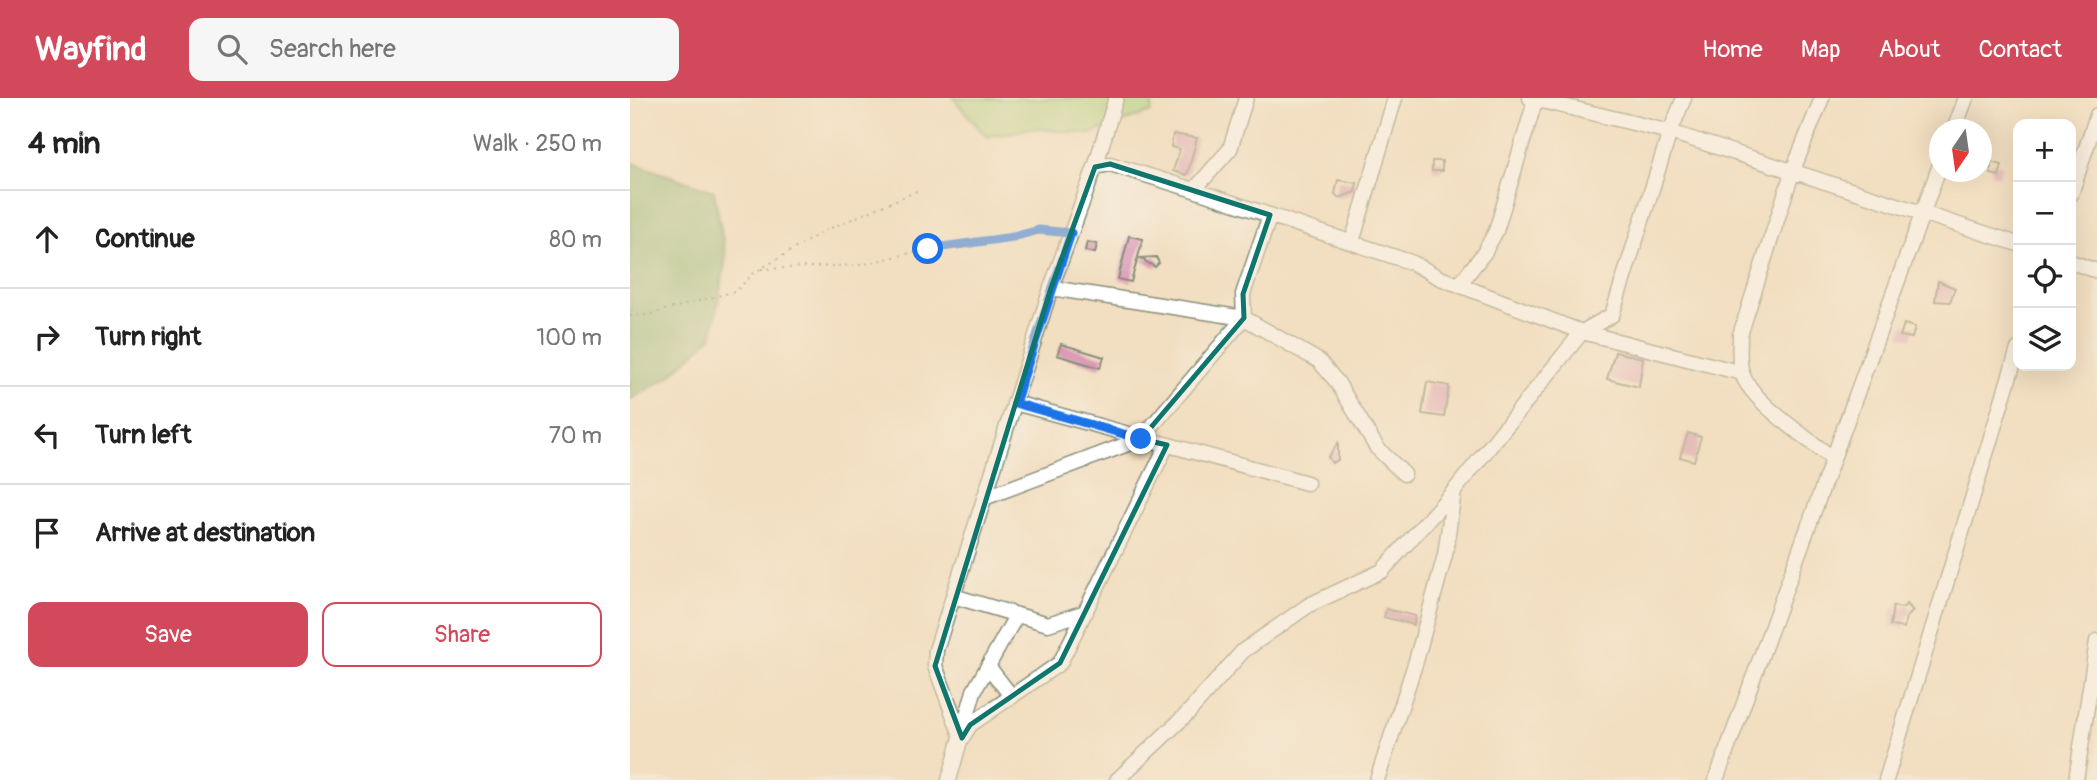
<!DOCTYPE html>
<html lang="en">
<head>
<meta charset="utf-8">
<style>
	:root { --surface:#fff; --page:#f6f6f6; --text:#222; --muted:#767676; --line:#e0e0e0; --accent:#d1495b }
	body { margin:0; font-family:Pangolin,sans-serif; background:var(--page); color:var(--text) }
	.controls { position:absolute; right:21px; top:21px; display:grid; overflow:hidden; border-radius:14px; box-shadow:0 7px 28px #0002 }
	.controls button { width:63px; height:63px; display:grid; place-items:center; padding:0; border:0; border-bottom:2px solid var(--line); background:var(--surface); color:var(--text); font:35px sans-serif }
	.compass { position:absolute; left:1299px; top:21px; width:63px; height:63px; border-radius:50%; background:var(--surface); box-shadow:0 7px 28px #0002; rotate:193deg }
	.stop { position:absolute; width:21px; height:21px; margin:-16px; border:5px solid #1a73e8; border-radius:50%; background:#fff }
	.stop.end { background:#1a73e8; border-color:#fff; box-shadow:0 2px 7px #0008 }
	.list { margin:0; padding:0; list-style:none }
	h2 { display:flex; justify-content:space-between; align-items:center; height:91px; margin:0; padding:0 28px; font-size:30px }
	h2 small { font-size:23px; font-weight:400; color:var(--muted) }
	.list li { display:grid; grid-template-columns:46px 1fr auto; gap:21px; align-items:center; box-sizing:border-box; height:98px; padding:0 28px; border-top:2px solid var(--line) }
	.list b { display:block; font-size:26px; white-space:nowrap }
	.list em { font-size:23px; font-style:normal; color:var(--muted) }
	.actions { display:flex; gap:14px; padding:21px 28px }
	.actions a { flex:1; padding:16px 0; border:2px solid var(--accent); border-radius:14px; text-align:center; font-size:24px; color:var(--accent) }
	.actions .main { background:var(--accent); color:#fff }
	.icon { flex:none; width:38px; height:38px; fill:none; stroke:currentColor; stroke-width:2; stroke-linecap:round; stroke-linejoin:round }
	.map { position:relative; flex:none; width:1467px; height:682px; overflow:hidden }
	header { display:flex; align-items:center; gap:42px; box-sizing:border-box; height:98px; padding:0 35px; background:var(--accent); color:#fff }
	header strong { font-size:33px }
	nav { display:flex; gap:38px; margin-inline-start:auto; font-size:24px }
	.search { width:490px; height:63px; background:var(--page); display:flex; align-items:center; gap:18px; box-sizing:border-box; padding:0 24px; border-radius:14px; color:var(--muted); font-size:26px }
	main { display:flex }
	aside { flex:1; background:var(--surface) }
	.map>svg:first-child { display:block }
</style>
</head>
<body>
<header>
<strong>Wayfind</strong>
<div class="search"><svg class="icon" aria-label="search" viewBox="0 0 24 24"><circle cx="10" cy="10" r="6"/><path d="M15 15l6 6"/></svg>Search here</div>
<nav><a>Home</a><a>Map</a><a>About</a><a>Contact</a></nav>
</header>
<main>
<aside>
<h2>4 min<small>Walk · 250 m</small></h2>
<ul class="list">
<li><svg class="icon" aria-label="ahead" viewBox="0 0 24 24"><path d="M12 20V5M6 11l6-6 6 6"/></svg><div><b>Continue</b></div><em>80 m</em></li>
<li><svg class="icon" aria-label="right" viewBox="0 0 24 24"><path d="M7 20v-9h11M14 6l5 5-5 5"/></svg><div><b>Turn right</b></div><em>100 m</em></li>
<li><svg class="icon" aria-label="left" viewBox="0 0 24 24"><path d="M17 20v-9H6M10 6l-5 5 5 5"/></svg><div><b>Turn left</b></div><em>70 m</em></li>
<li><svg class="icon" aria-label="arrive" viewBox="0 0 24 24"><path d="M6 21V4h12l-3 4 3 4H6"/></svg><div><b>Arrive at destination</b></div></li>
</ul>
<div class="actions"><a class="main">Save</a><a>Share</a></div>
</aside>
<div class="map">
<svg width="1467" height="682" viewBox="0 0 1467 682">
	<rect width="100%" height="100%" fill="#f7f3e8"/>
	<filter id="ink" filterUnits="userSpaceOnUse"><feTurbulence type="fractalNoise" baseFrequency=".0143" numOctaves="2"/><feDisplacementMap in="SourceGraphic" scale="14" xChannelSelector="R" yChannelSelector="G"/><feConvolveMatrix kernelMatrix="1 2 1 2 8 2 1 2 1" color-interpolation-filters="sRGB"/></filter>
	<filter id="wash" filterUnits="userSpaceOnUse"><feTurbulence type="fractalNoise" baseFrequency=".00686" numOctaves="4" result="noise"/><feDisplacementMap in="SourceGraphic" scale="28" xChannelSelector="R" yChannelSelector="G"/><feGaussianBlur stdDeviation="1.57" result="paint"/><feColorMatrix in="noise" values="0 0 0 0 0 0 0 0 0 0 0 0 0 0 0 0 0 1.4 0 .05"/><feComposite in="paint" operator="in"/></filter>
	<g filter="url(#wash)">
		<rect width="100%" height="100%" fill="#f2dec0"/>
		<path fill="#a9d37f" stroke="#64885a" stroke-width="2" d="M323,0L351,1L523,0L521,14L459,36L402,30L357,39Z"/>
		<path fill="#86b56e" stroke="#527951" stroke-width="2" d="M0,64L84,93L96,159L82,238L40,278L0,302Z"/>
		<g id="blocks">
			<path fill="#da96b6" d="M543,36L567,40L557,77L543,73L550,51L541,49Z
				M802,63H812V73H802Z
				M1361,64L1372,67L1369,78L1361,76Z
				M708,82L727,85L725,94L709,100L705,96Z
				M499,138L513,141L501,184L488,181Z
				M457,144L467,146L465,155L455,153Z
				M526,159L529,165L525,169L510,160Z
				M1308,183L1325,190L1320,204L1305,203Z
				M1274,226L1285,229L1282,240L1270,238Z
				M431,246L474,259L470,270L427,257Z
				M985,254L1013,260L1009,289L977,281Z
				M797,284L819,288L814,319L792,316Z
				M1058,335L1071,339L1064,363L1050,359Z
				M708,345V362L702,365L698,359Z
				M1277,506L1283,513L1276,520L1274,530L1260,528L1263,508L1272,510Z
				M756,511L785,518L784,527L754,519Z"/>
		</g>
	</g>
	<g filter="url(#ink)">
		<use href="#blocks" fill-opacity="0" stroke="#888e7a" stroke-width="2"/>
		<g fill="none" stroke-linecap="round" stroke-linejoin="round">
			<defs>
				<path id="street" d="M900,0L1040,34L1388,146
					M1192,0L1163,72L1110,237C1110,249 1108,263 1112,275C1121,304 1178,340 1202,360
					M1324,32L1336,0
					M465,69L480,66L564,92L783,165L810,180L829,187L854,155L866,133L906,0
					M564,92L600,51L616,0
					M1441,96L1467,17
					M722,144L765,0
					M1441,164L1467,173
					M829,187L952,234L1112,275
					M421,190L614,220L689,263L707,284L747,350L774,376
					M385,305L677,385
					M354,400L511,341L614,220L613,196L640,117
					M323,498L418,526L456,514
					M358,568L382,599
					M332,640L305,568L306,552L421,190L465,69L486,0
					M332,640L340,627L430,565L537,347
					M319,682L344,593L386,518
					M487,682L557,616L613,553L679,507L752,473L824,393
					M747,682L786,563L815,457L824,393L952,234L982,217L1040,34L1054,0
					M1086,682L1310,67
					M1256,682L1388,251
					M1446,682L1467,543"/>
			</defs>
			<use href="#street" stroke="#888e7a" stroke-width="17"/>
			<path stroke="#888e7a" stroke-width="2" stroke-dasharray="2 5" stroke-linecap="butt" d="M131,171L230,167L298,151L383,139L409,132L426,134
				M0,218L17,217L106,193L124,175L194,133L287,93"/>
			<use href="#street" stroke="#fff" stroke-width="14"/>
		</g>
	</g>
	<g fill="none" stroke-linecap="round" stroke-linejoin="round" filter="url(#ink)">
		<path stroke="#1a73e8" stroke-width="9" d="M298,151L383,139L409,132L441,135L385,305L511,341"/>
	</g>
	<path d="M0 0H1467V682H0ZM480,66L640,117L613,196L614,220L511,341L537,347L430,565L340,627L332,640L305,568L421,190L465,69Z" fill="#f2dec0" fill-opacity=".55" fill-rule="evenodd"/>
	<path fill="none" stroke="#0f766e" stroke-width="5" stroke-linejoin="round" d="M480,66L640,117L613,196L614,220L511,341L537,347L430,565L340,627L332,640L305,568L421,190L465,69Z"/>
</svg>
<div class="controls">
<button>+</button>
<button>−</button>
<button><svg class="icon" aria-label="locate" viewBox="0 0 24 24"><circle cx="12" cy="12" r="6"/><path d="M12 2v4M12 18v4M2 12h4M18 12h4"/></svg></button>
<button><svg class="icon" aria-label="layers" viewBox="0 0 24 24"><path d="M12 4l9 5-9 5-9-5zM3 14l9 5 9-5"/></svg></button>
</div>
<svg class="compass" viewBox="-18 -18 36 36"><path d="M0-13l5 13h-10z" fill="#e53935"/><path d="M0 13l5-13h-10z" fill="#767676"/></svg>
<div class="stop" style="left:298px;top:151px"></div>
<div class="stop end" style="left:511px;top:341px"></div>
</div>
</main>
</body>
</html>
